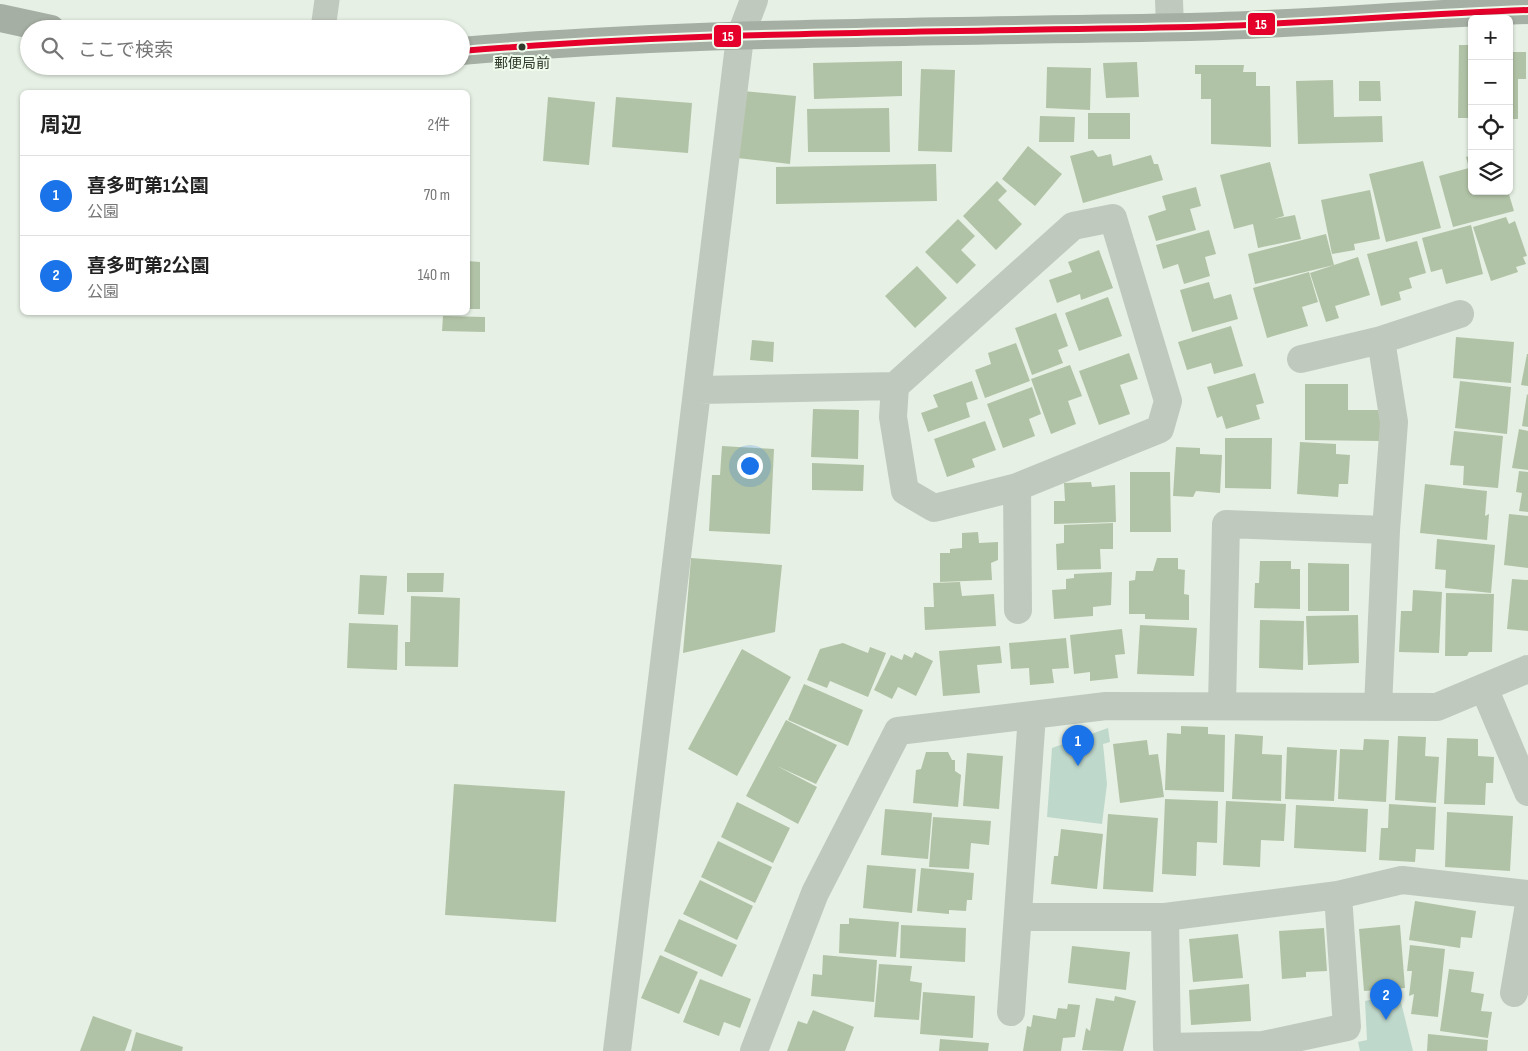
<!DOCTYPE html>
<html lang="ja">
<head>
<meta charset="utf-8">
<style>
	:root { --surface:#fff; --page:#f2f2f2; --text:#222; --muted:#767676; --line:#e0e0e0; --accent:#1a73e8 }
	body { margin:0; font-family:"Sofia Sans Condensed","Noto Sans JP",sans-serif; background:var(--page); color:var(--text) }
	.controls { position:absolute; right:15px; top:15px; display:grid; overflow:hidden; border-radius:8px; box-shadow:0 1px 4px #0004 }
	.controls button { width:45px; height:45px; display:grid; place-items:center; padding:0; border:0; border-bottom:1px solid var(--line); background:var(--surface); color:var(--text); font:25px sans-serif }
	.you { position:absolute; left:749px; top:465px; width:18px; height:18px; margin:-12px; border:4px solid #fff; border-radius:50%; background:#1a73e8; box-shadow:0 0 0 8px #1a73e833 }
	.badge { display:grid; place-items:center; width:32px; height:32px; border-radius:50%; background:var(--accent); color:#fff; font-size:16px; font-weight:700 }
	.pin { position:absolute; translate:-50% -41px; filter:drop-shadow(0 1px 2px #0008) }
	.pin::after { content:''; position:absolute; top:26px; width:18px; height:15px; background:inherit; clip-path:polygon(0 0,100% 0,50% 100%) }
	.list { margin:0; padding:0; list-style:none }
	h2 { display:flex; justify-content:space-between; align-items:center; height:65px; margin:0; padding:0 20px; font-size:21px }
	h2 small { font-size:16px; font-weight:400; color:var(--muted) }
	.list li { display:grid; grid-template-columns:32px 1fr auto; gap:15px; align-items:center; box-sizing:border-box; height:80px; padding:0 20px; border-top:1px solid var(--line) }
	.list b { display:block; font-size:19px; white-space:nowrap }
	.list p { margin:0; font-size:16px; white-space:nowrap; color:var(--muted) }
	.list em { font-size:16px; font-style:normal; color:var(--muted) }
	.icon { flex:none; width:28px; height:28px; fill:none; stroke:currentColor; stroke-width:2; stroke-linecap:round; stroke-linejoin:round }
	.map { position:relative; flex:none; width:1528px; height:1051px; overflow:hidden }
	.search { position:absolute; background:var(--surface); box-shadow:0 1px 4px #0004; left:20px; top:20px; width:450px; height:55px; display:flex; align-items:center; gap:12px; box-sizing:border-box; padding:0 18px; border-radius:28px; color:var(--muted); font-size:19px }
	.panel { position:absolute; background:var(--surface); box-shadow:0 1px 4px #0004; left:20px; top:90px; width:450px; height:225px; border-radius:8px }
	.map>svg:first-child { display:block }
</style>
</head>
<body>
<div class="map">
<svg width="1528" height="1051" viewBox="0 0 1528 1051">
	<rect width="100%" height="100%" fill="#e6f0e4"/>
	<path fill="#bfd8cc" d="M1108,728L1110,742L1103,744L1107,784L1102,824L1047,817L1052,748Z
		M1399,994L1413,1051H1360L1358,1042L1367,1040L1365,1001Z"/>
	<path fill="#b1c3a6" d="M1459,45H1472V118H1458Z
		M1509,52H1526V79H1518V119H1509Z
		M902,61V96L814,99L813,63Z
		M1137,62L1139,97L1106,98L1103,63Z
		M1195,65H1244L1243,72H1256V86H1270L1271,147L1211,144V99H1201V74H1195Z
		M1047,67L1091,68L1090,110L1046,108Z
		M921,69L955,70L952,152L918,151Z
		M1333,80L1334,117L1382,116L1383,142L1298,144L1296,81Z
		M1359,81H1380L1381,101H1359Z
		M743,91L796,96L790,164L737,158Z
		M548,97L595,102L589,165L543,161Z
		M616,97L692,103L688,153L612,147Z
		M889,108L890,152H808L807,109Z
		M1088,113H1130V139H1088Z
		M1040,116L1075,117L1074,142H1039Z
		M1028,146L1062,174L1035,206L1002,179Z
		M1093,150L1098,157L1111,154L1113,166L1151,155L1154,164H1158L1163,180L1083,203L1070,156Z
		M1472,155V191H1508L1514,211L1453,227L1439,176L1469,168L1466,157Z
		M1423,161L1441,228L1386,242L1369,174Z
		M1270,162L1284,216L1274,219L1295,215L1301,239L1258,248L1253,224L1234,229L1220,175Z
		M936,164L937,201L776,204V167Z
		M997,181L1007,191L998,200L1022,224L996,250L963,216Z
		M1196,187L1201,206L1190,209L1196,230L1156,241L1148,216L1166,210L1162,196Z
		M1370,190L1380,239L1354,244L1355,250L1332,254L1321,200Z
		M1506,217L1509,224L1515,221L1527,256L1523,257L1526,264L1516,267L1518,272L1491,281L1473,227Z
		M958,219L975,236L961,250L976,265L957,284L925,252Z
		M1471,225L1483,274L1446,284L1442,269L1431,272L1422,238Z
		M1209,230L1216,254L1205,257L1210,276L1184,284L1178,264L1163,269L1156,245Z
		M1326,234L1334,265L1255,284L1248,254Z
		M1417,241L1426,273L1409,278L1412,288L1399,292L1401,300L1381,306L1367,254Z
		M1099,250L1113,288L1081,300L1080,294L1057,303L1049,280L1072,272L1068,262Z
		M1358,257L1370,295L1335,306L1339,318L1326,322L1310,273Z
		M468,261L480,262V309H468Z
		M917,266L947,298L915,328L885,296Z
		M1309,272L1318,302L1302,307L1308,326L1267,338L1253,288Z
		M1209,282L1214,299L1231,294L1238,319L1192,332L1180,290Z
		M1108,297L1122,336L1079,351L1065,313Z
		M1056,313L1068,346L1058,350L1063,363L1032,375L1015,328Z
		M443,316L485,317V332L442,331Z
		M1231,326L1243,366L1214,374L1211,363L1187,370L1178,342Z
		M1456,337L1514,342L1511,383L1453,378Z
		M752,340L774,342L773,362L750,360Z
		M1016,343L1030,381L985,398L975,370L991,364L988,353Z
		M1129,353L1138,379L1120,385L1130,414L1099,425L1079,371Z
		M1527,354H1528V386L1521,385Z
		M1070,365L1082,396L1068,401L1076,424L1051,434L1031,379Z
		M1255,373L1264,403L1256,405L1260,419L1226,429L1222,416L1217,418L1207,387Z
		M972,381L978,399L966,403L970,417L928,432L921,413L938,407L933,395Z
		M1460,381L1511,387L1507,434L1455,428Z
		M1305,384H1348V410H1380L1381,441L1305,440Z
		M1032,387L1041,414L1029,419L1035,436L1003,448L987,404Z
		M1527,394L1528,395V427L1522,426Z
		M813,409L859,410L858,459L811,457Z
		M985,421L996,450L972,459L975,467L947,477L934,439Z
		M1519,429L1528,431V470L1512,468Z
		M1454,431L1503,436L1498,488L1463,485L1464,466L1450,465Z
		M1225,438H1272L1271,489L1225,488Z
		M1300,442L1336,444V454L1350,455L1348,484H1339L1338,497L1297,494Z
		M722,446L774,449L770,534L709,531L712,475H720Z
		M1176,447L1200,448V454L1222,455L1220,493L1196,491L1193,497L1173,496Z
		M812,463L864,465L863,491L812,490Z
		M1519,471L1528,472V512L1519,511L1522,493L1516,492Z
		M1130,472H1170L1171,532H1130Z
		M1091,482L1092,487L1115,485L1116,522L1054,524V501H1065L1064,483Z
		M1425,484L1487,491L1485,516L1489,514L1487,540L1420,533Z
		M1509,514L1528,516V568L1504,565Z
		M1113,523V549H1100L1101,569L1057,570L1056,544L1064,543V525Z
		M978,532L979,543L998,542V560L991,563L992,580L940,582V553H950V549L962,548V533Z
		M1437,539L1495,545L1491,593L1445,588L1446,570L1435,569Z
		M691,558L782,565L775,632L683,653Z
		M1157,558H1178V569L1185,570L1184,594L1189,595V620L1145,619V614H1129V581L1135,580L1136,571H1153Z
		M1260,561H1291V569H1300V609L1254,608L1255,583H1259Z
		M1308,563L1349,564V611H1308Z
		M1112,572L1111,605L1093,607V616L1054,619L1052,590L1066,589V579L1074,578V574Z
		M407,573H444L443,592H407Z
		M360,575L387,576L384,615L358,614Z
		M1512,579L1528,580V631L1507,629Z
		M960,582L962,596L994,594L996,626L925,630L924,607H934L933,583Z
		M1413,590L1442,592L1439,653L1399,652L1401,611H1412Z
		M1446,593L1494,594L1492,652H1469L1467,656H1445Z
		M411,596L460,598L458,667L405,666V642H410Z
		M1358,615L1359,663L1308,665L1306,616Z
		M1260,620L1304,621L1303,670L1259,668Z
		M349,623L398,625L397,670L347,668Z
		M1140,625L1197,628L1194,676L1137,674Z
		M1122,629L1125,654L1115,655L1118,678L1090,681V672L1074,674L1070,635Z
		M1066,638L1069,668L1052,669L1054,683L1030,685L1029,668L1011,669L1009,643Z
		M843,643L868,653L870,647L886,653L868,697L830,681L827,688L807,680L820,649Z
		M1000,646L1002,663L977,665L980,693L943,696L939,651Z
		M742,649L791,677L737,776L688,749Z
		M915,652L933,661L916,696L898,687L892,699L874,690L891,655L902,660L904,654L912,658Z
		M804,684L863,710L848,746L788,720Z
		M786,720L837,745L816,784L777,766L817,787L798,824L746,796Z
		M1181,726L1208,727V734L1225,735L1224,792L1165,790L1167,733L1181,734Z
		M1235,734L1263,736L1262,754L1282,755L1281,801L1232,799Z
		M1398,736L1426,737L1425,756L1439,757L1436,803L1395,800Z
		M1447,738L1478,739V756L1494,757L1493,783H1486L1485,805L1444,804Z
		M1364,739L1389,740L1386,802L1338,799L1340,749L1363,750Z
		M1147,740L1149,755L1158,754L1164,797L1120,803L1113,744Z
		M1287,747L1337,750L1334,801L1285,799Z
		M926,752H948L952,760H955V771L961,775L958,807L913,803L916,770L921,769Z
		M967,753L1003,756L999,809L963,806Z
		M454,784L565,791L556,922L445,915Z
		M1165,799L1218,801L1217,843L1197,842L1196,876L1162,874Z
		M1226,801L1286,804L1284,841L1261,840L1260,867L1223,865Z
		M737,802L790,828L773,863L721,837Z
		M1389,804L1436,807L1434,850L1416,849L1415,862L1379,860L1381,828H1388Z
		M1296,805L1368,809L1366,852L1294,848Z
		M885,809L932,813L928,859L881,855Z
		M1447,812L1513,816L1510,871L1445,867Z
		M1108,814L1158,818L1153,892L1103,889Z
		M933,817L991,821L989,845L971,843L969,869L929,867Z
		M1061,829L1103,834L1097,889L1051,884L1054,856H1058Z
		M718,841L772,867L755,903L701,877Z
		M867,865L916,869L912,913L863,908Z
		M921,868L974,873L972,900H967L966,911L949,910V914L917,911Z
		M700,880L753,906L737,940L683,914Z
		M1415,901L1476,911L1472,938L1461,937L1460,948L1409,940Z
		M849,918L899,922L896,957L839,953L840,924H849Z
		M679,919L737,945L722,977L664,951Z
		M901,925L966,928L965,962L900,958Z
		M1400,925L1405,988L1364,991L1359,929Z
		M1324,928L1327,971L1306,972V977L1282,979L1279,931Z
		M1238,934L1243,978L1193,982L1189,939Z
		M1410,945L1445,949L1438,1017L1411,1014L1414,994L1409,996L1412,971H1407Z
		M1072,946L1130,952L1126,990L1068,983Z
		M660,955L698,972L679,1014L641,998Z
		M823,955L877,960L874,1002L811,996L813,974L822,975Z
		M879,964L912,966L910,981L922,983L919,1020L874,1017Z
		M1449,969L1474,972L1471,992L1484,994L1481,1011L1492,1012L1488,1038L1440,1031Z
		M700,979L751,999L740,1028L724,1022L719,1036L683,1022Z
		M1249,984L1251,1021L1191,1025L1189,990Z
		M923,992L975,996L973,1038L920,1034Z
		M1115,996L1136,1001L1123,1051L1082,1050L1086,1028L1090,1031L1096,998L1114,1001Z
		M1068,1004L1080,1005L1075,1037L1063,1038L1061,1051H1023L1027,1026L1031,1027L1033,1015L1056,1019L1058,1008L1067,1009Z
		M813,1010L854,1027L845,1051H787L798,1021L807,1024Z
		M93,1016L132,1030L125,1051H80Z
		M136,1032L183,1047L182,1051H131Z
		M1428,1034L1488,1040L1487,1051H1427Z
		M940,1039L989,1043L988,1051H939Z"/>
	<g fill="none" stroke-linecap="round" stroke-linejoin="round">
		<path stroke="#c0c9bd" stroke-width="25" d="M323,29L327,0"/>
		<path stroke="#c0c9bd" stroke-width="28" d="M1169,0L1170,27
			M1381,340L1460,314
			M1301,359L1381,340L1394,422L1386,530L1378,707
			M698,390L895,386L1073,226L1113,218L1168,401L1160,429L1017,487L934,508L905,491L893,417L895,386
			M1017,487L1018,610
			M1484,688L1528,792
			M1222,705L1226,524L1386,530
			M1019,917H1165L1338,895L1402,880L1528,894
			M1165,917L1167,1047L1263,1045L1264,1051
			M1514,993L1528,910
			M1011,1012L1032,715
			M1263,1045L1347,1027L1338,895
			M617,1051C657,713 700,375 740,37L754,0
			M754,1051L815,893L898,731L1106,706L1437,707L1528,669"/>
		<path stroke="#a6afa3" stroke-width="28" d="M0,18L51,29
			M461,51C703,31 948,32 1190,27C1303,24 1415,14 1528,10"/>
		<defs>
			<path id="bus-1" d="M461,51C703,31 948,32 1190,27C1303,24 1415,14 1528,10"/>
		</defs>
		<use href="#bus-1" stroke="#effbed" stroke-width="10"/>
		<use href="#bus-1" stroke="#e4002b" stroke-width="6"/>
	</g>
	<circle fill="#303b2b" stroke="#effbed" stroke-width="2" cx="522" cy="47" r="4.5"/>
	<g text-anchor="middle" stroke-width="4" stroke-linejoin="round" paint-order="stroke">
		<g font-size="14" fill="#303b2b" stroke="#effbed">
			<text x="522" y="68">郵便局前</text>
		</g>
	</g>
	<g stroke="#effbed" stroke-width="2">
		<rect x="1247" y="12" width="29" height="24" rx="5" fill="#e4002b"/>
		<rect x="713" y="24" width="29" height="24" rx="5" fill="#e4002b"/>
	</g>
	<g font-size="14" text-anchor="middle" font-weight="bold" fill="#fff">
		<text x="1261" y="29">15</text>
		<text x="728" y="41">15</text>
	</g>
</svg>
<div class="controls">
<button>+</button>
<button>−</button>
<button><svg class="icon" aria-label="locate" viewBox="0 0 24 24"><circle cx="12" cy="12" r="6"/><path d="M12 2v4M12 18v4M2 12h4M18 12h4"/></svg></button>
<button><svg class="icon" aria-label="layers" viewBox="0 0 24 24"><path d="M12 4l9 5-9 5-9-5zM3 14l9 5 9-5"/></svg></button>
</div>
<div class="you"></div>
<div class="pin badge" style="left:1078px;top:766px">1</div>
<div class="pin badge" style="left:1386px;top:1020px">2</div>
<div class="search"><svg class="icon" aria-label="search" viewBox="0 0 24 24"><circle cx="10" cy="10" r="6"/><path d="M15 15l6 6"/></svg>ここで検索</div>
<section class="panel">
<h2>周辺<small>2件</small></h2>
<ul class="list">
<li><span class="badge">1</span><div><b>喜多町第1公園</b><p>公園</p></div><em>70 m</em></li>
<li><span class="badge">2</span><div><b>喜多町第2公園</b><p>公園</p></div><em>140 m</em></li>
</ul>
</section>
</div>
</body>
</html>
